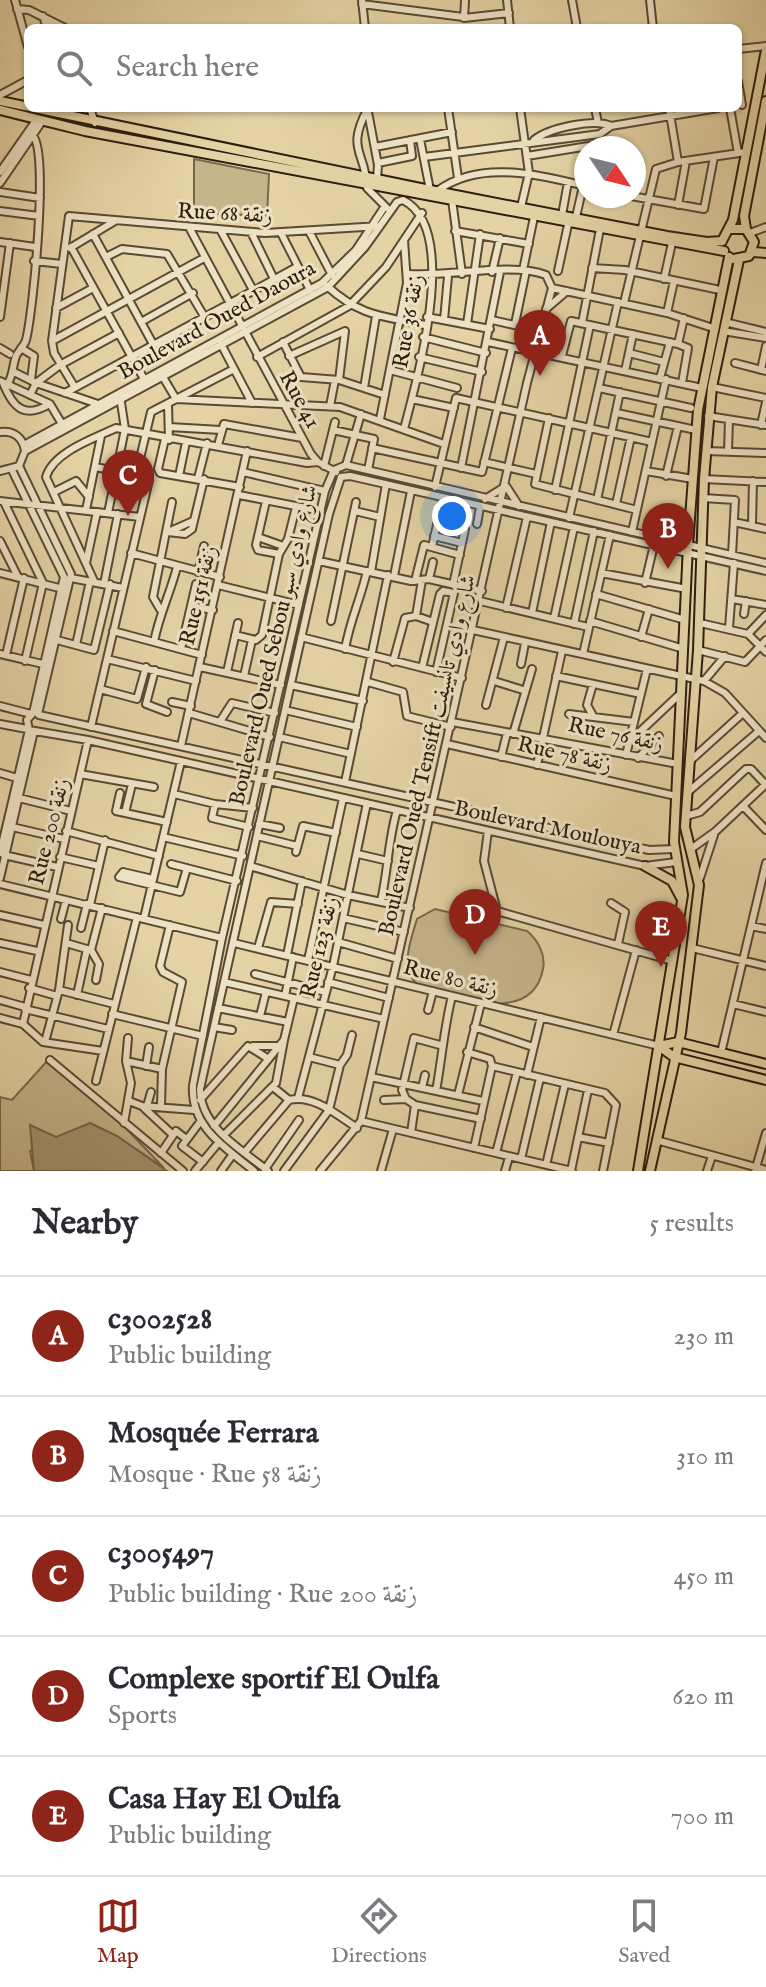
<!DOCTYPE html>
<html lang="en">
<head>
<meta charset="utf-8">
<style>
	:root { --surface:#fff; --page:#f2f2f3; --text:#2b2b33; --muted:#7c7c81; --line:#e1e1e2; --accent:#8f2418 }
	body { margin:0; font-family:"IM FELL English",Amiri,serif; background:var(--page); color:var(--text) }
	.compass { position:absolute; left:574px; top:136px; width:72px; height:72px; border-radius:50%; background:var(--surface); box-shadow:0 2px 6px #0004; rotate:125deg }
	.you { position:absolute; left:452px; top:516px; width:28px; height:28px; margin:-20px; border:6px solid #fff; border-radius:50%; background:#1a73e8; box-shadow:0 0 0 12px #1a73e833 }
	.badge { display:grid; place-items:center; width:52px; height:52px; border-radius:50%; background:var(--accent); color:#fff; font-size:26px; font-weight:700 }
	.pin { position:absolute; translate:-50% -66px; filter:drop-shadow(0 2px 4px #0008) }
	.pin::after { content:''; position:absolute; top:42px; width:28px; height:24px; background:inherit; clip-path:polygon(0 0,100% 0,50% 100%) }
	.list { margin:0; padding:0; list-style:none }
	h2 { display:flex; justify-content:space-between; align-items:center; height:104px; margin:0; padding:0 32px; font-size:34px }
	h2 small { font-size:26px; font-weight:400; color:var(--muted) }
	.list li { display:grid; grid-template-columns:52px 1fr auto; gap:24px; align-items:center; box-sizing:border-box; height:120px; padding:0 32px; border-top:2px solid var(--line) }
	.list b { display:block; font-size:30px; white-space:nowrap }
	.list p { margin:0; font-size:26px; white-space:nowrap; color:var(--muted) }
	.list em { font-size:26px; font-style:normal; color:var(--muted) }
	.icon { flex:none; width:44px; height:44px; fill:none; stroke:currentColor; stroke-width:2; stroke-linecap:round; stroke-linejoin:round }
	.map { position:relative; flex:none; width:766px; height:1171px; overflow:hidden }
	.search { position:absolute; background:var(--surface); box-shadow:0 2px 6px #0004; left:24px; right:24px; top:24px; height:88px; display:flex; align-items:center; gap:20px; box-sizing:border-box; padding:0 28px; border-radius:12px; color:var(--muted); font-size:30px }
	.sheet { height:704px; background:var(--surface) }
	nav { display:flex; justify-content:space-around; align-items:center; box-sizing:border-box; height:112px; border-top:2px solid var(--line); background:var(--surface); font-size:22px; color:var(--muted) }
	nav a { display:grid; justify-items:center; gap:4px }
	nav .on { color:var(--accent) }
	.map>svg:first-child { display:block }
</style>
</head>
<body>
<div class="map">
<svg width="766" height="1171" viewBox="0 0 766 1171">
	<rect width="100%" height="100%" fill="#e5d3a5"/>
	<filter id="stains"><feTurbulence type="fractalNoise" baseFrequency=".0025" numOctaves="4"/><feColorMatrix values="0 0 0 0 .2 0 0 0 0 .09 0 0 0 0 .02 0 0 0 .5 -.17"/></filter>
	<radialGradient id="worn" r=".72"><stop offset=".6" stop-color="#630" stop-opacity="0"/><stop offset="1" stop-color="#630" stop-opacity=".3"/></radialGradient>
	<path fill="#c6b48b" stroke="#79684c" stroke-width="2" d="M194,159L269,174L267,216L194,213Z
		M435,909L527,931C538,940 546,955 543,969C532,1026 460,997 421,988C398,970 410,943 417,919Z
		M48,1060L98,1099L164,1168L117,1136L90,1123L30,1151L34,1171H0V1097L12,1100Z"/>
	<path fill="#a69572" stroke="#75654a" stroke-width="2" d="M90,1123L117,1136L167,1171H34L30,1125L56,1137Z"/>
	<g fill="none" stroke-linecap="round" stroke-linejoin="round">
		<defs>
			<path id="minor" d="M15,0L28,47
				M362,0L365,28
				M465,0L464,18L509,13
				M507,0L510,28
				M572,0L577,28
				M650,0L653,28
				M362,4L463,17
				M17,9L29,10L65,28
				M43,16L47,28
				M738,49L766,46
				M738,81L742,105
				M0,95L28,80
				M90,108L95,123
				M368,108C345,151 366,151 367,188L387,208
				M448,108L458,178
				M520,108L529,173L521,207
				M595,108L598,123
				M669,108L678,162
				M730,108L738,153
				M368,112L378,165L377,179
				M420,139L430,190
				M534,140C549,128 594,118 611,126L718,108
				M375,147L452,132
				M527,156L601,144
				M424,157L600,134L611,126
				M378,163L412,156L410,140
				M0,172L37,119
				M0,183L43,120
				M437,191C480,159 538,175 586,186
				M0,192L40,198
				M631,196L704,209L714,157
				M452,200L462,274
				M678,205L686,161
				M0,211L39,216
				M562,215L568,182
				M576,217L583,186
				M190,229L311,454L318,462L336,472
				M221,231L253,290
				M309,231L332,275
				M455,231L529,244
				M251,232L274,279
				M281,233L310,290
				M750,233L766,227
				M93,234L153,344
				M0,242L35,247
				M71,247L144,379
				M70,248L115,221
				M106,257L122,249L167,254L204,316
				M34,261L62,264
				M592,268L625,270L720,290
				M523,270L534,217
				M558,271L569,220
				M492,272L500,238
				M409,274C448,277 512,262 546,275L552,288
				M664,279L672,243
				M327,286C361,317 383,316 425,325
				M552,288L667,313L713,328
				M624,303L656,169L678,162L746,152
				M56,308L93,288
				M546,309L567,291
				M667,313L674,281
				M0,317L10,243
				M427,317L490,329
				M444,320L448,276
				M492,320L540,331
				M141,322L193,293
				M725,322L766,332
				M582,323L600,229
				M467,324L480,234
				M515,324L526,271
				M723,331L766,338
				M423,337L486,353
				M52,341L204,258
				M283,342L301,377L339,380L385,395
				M488,342L702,388
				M221,344L252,403
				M678,344L684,318
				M0,348L10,354
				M21,348L34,356L31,380
				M629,353L664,362
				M289,356L345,331L339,380
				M562,356L571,321L678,344L688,348L682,383
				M257,357L349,306L386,267L422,213
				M419,357L482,372
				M735,363L766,371
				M390,370L457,388
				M761,370L766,346
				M625,371L633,334
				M14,372L36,383L60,365L119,333
				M163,377L176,399L340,407L444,444
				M660,378L670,342
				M0,381L50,404L62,424
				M3,383C13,408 24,419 50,404
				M7,385C14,374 12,367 16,356C19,350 24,346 26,340C33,313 49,152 33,136
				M74,386L54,353L52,341L69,216L265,233L380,226
				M712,387L766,398
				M364,388L376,316
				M599,388L691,408
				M65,393L297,267
				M30,395L36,383L98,404
				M412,399L454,408
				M168,404L169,440
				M330,406L335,380
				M617,413L696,430
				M708,416L766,425
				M549,418L535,484L637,510
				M380,419L407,283L404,240
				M761,425L766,402
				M169,427L221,430
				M333,430L374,439L368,470
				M0,432C14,430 23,438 25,451L19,466L0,471
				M165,439L158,469L160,473L240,487
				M24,445L322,283L356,250L385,206
				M218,445L224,424L302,438
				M372,448L482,472L512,348
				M25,451L328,287L365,247L397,202L403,200C461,229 417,378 404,429
				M706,451L766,453
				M728,451L729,420
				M484,462L536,474
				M346,465L361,414
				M19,466L71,574L38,714
				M324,466L335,422
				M95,467L116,471
				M117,468L137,471L151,412L234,369
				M461,468L500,272
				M646,471L693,479
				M243,472L325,491
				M179,476L186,442
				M666,476L678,426
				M341,477L350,476L766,571
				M198,478L207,443
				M704,479L766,482
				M435,487L456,398L652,442
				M555,490L590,325
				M54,492L76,481L89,497
				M239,495L321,511
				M703,498L735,500L732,555
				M485,499L506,486L519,506
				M597,500L620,392
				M0,501L140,517
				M266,501L256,545L258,550L279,554
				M4,502L43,583L25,661
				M616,504L631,437
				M86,510L101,436
				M355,511L380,517
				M108,513L125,429L120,396
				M569,518L618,302
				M734,522L766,529
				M455,523L459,502
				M477,524L480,507
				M752,524L753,481
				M168,532L185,534L192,529L204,479
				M168,532L193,521
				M632,532L666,379
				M434,536L462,543
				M258,537L283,546
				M0,541L18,577
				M432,547L443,498
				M131,553L220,577
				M319,561L411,581L429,579L482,591
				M86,563L97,512
				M198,572L204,546
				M371,572L386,484
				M0,573L63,589
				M601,573L687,589
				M394,576L411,491
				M71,578L123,588
				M429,579L433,562
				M94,581L46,477C53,452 95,438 116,428L307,463L318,462
				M415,581L424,545L460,555
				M645,583L654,545
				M104,584L118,514
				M218,585L299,605
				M453,585L465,529
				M596,594L685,620
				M732,599L766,605
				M480,601L588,627
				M191,606L213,610
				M506,608L527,517
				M160,609L153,597L172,502
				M532,613L551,522
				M744,614L746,601
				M416,616L422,580
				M554,618L574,527
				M331,621L356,502
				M590,621L684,649
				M700,623L748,634L766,652
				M574,624L594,531
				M729,628L734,563
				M473,630L704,681L725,693L766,738
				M113,631L202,655
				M748,634L766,615
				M235,635L256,640L262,635L279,554L288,539L296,507
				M301,637L462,678
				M641,637L649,609
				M57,640L94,650L110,584
				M154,642C159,615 170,594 177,567
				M76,645L90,581
				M181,649L196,584
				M345,649C350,620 361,598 367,571
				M698,650L745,662L766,640
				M0,654L47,665
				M583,654L610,535
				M6,655L24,578
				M107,659L196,681
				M393,662L405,618L416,616L433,622
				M521,664L525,643
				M200,667L281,685
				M422,668L440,594L443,591L454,593
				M155,670L146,704L167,712
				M227,672L238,623
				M436,672L454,593
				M244,676L252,640
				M556,676L641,694
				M494,681L523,690
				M704,681L725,656
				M368,682L403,692L407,716L451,727
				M291,685L363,701
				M100,689L137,699L146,667
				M172,702L191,706
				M486,705L504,637
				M0,706L31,714
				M285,710L357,727
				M189,713L270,737
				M569,714L634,722
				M592,714L587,705L593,684
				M39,715L649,850L674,849
				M221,720L232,703L275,713
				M452,722L678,764
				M0,724L27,729
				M91,727L149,480V475L137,471
				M29,730L88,740L645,866L676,862
				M513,734L532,669
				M279,737L351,754
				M629,742L681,693
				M447,744L676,796
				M181,746L247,451
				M626,755L647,669
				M501,757L507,733
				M638,758L659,736
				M690,761L743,713
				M537,765L562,651
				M0,773L17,778
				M80,774L154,787
				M345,782L388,575
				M688,792L759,731
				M120,793L116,811L167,822
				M174,794L215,804L253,808
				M19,798L71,811
				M215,804L212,818L249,827
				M743,806L766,830
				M125,813L132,784
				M686,816L700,812L746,769H751L766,785
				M259,824L280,828
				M12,827L64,839
				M66,831L159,856
				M488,831L484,861L497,911L673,961
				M257,836L297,846
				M163,837L243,856
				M691,849L716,831L766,784
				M296,852L303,826L336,833
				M0,853L29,730L27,720L33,713L64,577L12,470
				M358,854L388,861
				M4,855L57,867
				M60,857L99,866
				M171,864L237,881
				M250,866L348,895L410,908
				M0,878L34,731
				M700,878L714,835
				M153,879L123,872L119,877L180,892L187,868
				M0,884L222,938
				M381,901C388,870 388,841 397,810
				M611,903L625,912L618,944
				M90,905L105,840
				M0,915L44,925
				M144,918L181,761
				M343,918L404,932
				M61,919L66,900
				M751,926L766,929
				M81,928L87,904
				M338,942L398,959
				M0,943L37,951
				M66,943L90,950
				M234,943L659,1046
				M258,948L271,902L298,904
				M692,948L766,966
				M91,950L102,908
				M91,950L99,964L96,980
				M287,955L302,881
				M308,960L343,798
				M0,972L31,980
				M255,974L326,992
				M224,982L384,1019
				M328,982L389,998
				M29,988L57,996
				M59,990L114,1004
				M77,995L87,949
				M285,996L293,957
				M0,1000L25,1007
				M733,1004L766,1012
				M218,1008L288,1022
				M25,1009L108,1029
				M428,1010L433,991
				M112,1014L203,1036
				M260,1016L266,992
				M0,1018L23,1024L43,1042L103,1051
				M23,1024L88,740
				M214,1027L232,1030
				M474,1027L533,1047
				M613,1035L636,950
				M45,1042L59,990L68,925
				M253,1046H277
				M467,1052L490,1059L492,1066
				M721,1053L766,863
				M309,1057L340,1065
				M50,1060L183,1171
				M126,1061L162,1069
				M146,1066L149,1047
				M492,1066L605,1093L616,1105L603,1171
				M527,1075L541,1017
				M371,1077L483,1101
				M96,1081L137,917
				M273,1087L289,1100C314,1094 337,1115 357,1128
				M422,1088L425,1075
				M436,1091C442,1058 444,1028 452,996
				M458,1095L481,1003
				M298,1098L333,966L367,803
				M406,1099L402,1090L414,1038L440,1045
				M200,1100L248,1046L267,1058
				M384,1100L406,1099L415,1105L481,1119
				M129,1101L142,1106L173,1135
				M142,1106L194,1110
				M147,1106L151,1092
				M161,1106L162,1069L182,982L163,972L160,966L170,925
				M361,1121L572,1171
				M200,1122L182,1146L203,1162
				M124,1123L131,1083L126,1061L128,1038
				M214,1126L284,1040L294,998
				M411,1133L415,1105
				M224,1135L276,1083L284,1040
				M578,1137L609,1143
				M656,1140L766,1170
				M474,1148L492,1066
				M245,1152L289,1100
				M161,1153L176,1131L185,1138
				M496,1153L517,1072
				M521,1159L540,1078
				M546,1165L565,1084
				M265,1169L299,1120
				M195,1171L219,1142
				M221,1171L233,1154
				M254,1171C225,1147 190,1127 193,1085L222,938L325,491L334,470L346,465L766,563
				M268,1171C241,1149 201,1128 200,1089L329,514L341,477
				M284,1171L329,1110L340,1065L347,1055L352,1035
				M320,1171L361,1121L527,383L552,288
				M381,1171L393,1129
				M505,1171L509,1157
				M571,1171L588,1090
				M707,1171L712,1156
				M755,1171L766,1133"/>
			<path id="major" d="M0,101L430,190L667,236L707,242L722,241
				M0,110L85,131L724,251
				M730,229H746L754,242L749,256L734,259
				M746,229L744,216L766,101
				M722,241L733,220L766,50
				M752,252L766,253
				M645,866L672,881L681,898
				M659,1046L674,1057L766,1080
				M659,1046L678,1042L766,1064
				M638,1171L683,895L674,842L688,545L698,410L729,257
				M650,1171L681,1033L699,885L685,827L698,650L704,479L712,387L739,260"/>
		</defs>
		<use href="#minor" stroke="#5a4a34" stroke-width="10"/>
		<use href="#major" stroke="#2c1d0e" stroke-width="12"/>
		<use href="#minor" stroke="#eee2c4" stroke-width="6"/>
		<use href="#major" stroke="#e5d3a5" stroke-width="8"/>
	</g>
	<g text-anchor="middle" stroke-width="6" stroke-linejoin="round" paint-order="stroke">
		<g font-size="22" fill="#2c1d0e" stroke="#eee2c4">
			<text transform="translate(225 212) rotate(3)" y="8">Rue 68 زنقة</text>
			<text transform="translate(216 319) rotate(-29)" y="8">Boulevard Oued Daoura</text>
			<text transform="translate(407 321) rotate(-80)" y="8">Rue 36 زنقة</text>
			<text transform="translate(301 399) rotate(61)" y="8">Rue 41</text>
			<text transform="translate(197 595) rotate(-77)" y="8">Rue 151 زنقة</text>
			<text transform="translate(272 645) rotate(-77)" y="8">Boulevard Oued Sebou شارع وادي سبو</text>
			<text transform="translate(616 733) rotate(12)" y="8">Rue 76 زنقة</text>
			<text transform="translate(565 753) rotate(13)" y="8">Rue 78 زنقة</text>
			<text transform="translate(426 755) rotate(-77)" y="8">Boulevard Oued Tensift شارع وادي تانسيفت</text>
			<text transform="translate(548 826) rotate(12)" y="8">Boulevard Moulouya</text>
			<text transform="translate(48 831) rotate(-76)" y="8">Rue 200 زنقة</text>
			<text transform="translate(318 947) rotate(-77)" y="8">Rue 123 زنقة</text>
			<text transform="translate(451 977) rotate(14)" y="8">Rue 80 زنقة</text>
		</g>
	</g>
	<rect width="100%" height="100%" filter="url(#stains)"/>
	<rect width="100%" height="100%" fill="url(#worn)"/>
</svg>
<svg class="compass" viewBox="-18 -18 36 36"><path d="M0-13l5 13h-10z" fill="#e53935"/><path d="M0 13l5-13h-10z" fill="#7c7c81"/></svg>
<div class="you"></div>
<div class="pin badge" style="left:540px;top:376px">A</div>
<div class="pin badge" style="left:668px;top:569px">B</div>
<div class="pin badge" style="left:128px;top:516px">C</div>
<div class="pin badge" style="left:475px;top:955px">D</div>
<div class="pin badge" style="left:661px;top:967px">E</div>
<div class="search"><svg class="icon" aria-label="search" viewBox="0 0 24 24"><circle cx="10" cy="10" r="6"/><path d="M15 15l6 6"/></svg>Search here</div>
</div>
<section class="sheet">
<h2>Nearby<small>5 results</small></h2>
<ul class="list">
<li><span class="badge">A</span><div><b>c3002528</b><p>Public building</p></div><em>230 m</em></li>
<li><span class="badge">B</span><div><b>Mosquée Ferrara</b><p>Mosque · Rue 58 زنقة</p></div><em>310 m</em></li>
<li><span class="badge">C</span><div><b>c3005497</b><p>Public building · Rue 200 زنقة</p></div><em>450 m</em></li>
<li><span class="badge">D</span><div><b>Complexe sportif El Oulfa</b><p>Sports</p></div><em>620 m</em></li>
<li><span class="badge">E</span><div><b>Casa Hay El Oulfa</b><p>Public building</p></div><em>700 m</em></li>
</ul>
</section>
<nav>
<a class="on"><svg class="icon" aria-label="map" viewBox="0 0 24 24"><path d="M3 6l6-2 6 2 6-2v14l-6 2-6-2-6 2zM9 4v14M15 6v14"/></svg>Map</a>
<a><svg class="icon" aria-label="directions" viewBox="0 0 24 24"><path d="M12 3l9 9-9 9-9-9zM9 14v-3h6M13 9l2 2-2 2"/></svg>Directions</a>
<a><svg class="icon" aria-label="saved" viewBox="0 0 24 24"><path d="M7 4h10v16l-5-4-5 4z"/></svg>Saved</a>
</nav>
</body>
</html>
